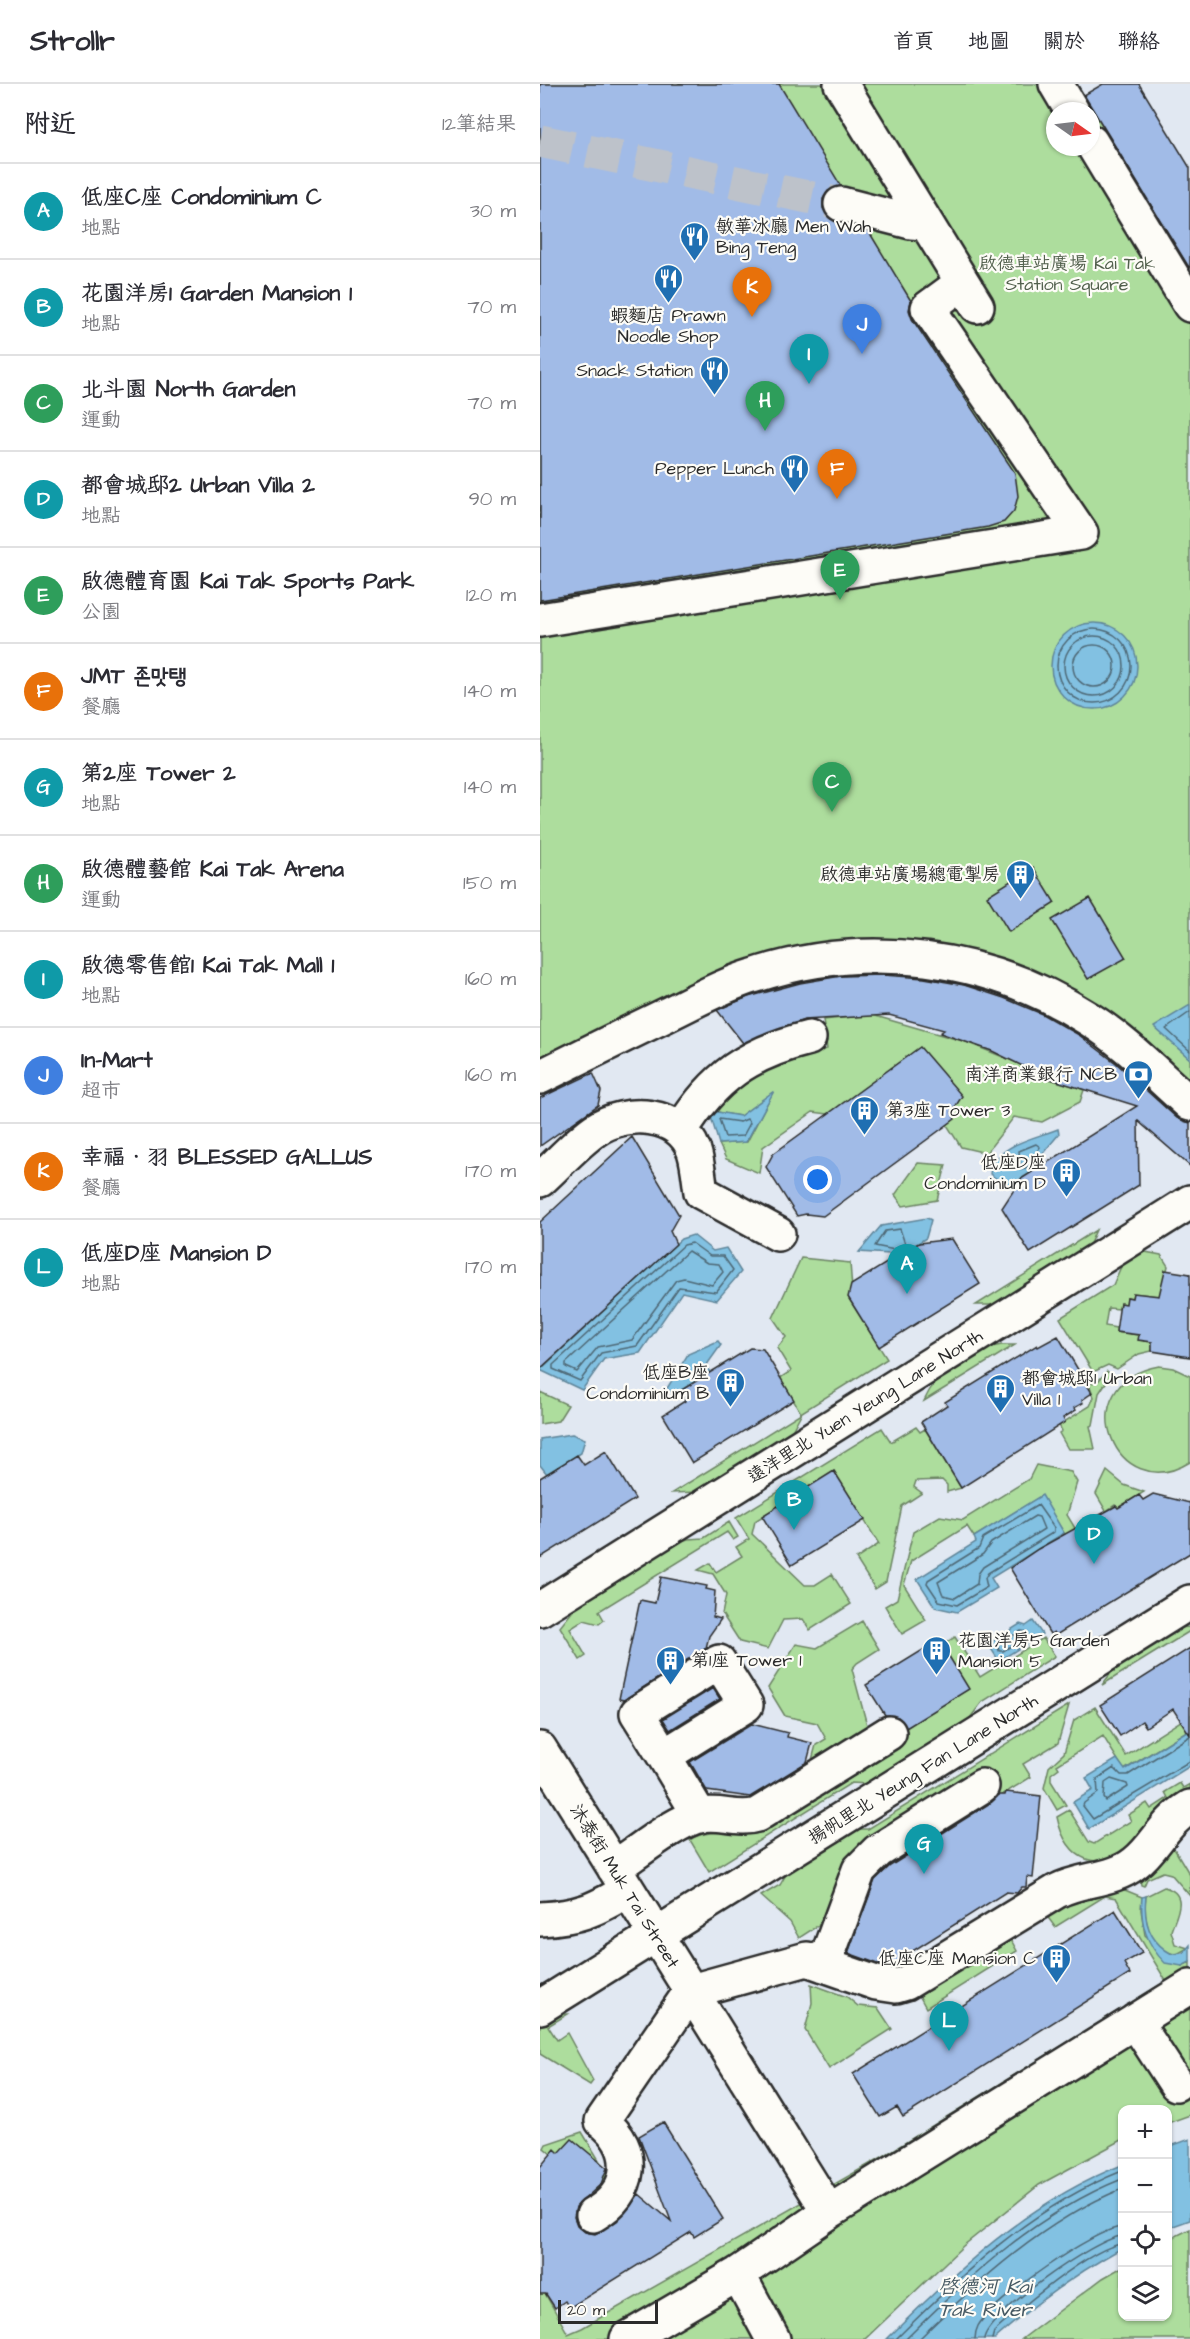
<!DOCTYPE html>
<html lang="zh-TW">
<head>
<meta charset="utf-8">
<style>
	:root { --surface:#fff; --page:#f2f2f3; --text:#2b2b33; --muted:#7c7c81; --line:#e1e1e2; --accent:#1f6fb2 }
	body { margin:0; font-family:"Architects Daughter","LXGW WenKai TC","Poor Story",sans-serif; background:var(--page); color:var(--text) }
	.controls { position:absolute; right:18px; bottom:18px; display:grid; overflow:hidden; border-radius:12px; box-shadow:0 2px 4px #0004 }
	.controls button { width:54px; height:54px; display:grid; place-items:center; padding:0; border:0; border-bottom:2px solid var(--line); background:var(--surface); color:var(--text); font:30px sans-serif }
	.compass { position:absolute; left:506px; top:18px; width:54px; height:54px; border-radius:50%; background:var(--surface); box-shadow:0 2px 4px #0004; rotate:104deg }
	.scale { position:absolute; left:18px; bottom:15px; width:100px; box-sizing:border-box; padding-left:6px; border:3px solid #2b2b2b; border-top:0; font-size:16px; line-height:21px; white-space:nowrap; color:#2b2b2b; -webkit-text-stroke:4px #fdfcf7; paint-order:stroke }
	.you { position:absolute; left:278px; top:1096px; width:21px; height:21px; margin:-15px; border:4px solid #fff; border-radius:50%; background:#1a73e8; box-shadow:0 0 0 9px #1a73e833 }
	.badge { display:grid; place-items:center; width:39px; height:39px; border-radius:50%; background:var(--accent); color:#fff; font-size:20px; font-weight:700 }
	.pin { position:absolute; translate:-50% -50px; filter:drop-shadow(0 2px 3px #0008) }
	.pin::after { content:''; position:absolute; top:32px; width:21px; height:18px; background:inherit; clip-path:polygon(0 0,100% 0,50% 100%) }
	.list { margin:0; padding:0; list-style:none }
	h2 { display:flex; justify-content:space-between; align-items:center; height:78px; margin:0; padding:0 24px; font-size:26px }
	h2 small { font-size:20px; font-weight:400; color:var(--muted) }
	.list li { display:grid; grid-template-columns:39px 1fr auto; gap:18px; align-items:center; box-sizing:border-box; height:96px; padding:0 24px; border-top:2px solid var(--line) }
	.list b { display:block; font-size:22px; white-space:nowrap }
	.list p { margin:0; font-size:20px; white-space:nowrap; color:var(--muted) }
	.list em { font-size:20px; font-style:normal; color:var(--muted) }
	.icon { flex:none; width:33px; height:33px; fill:none; stroke:currentColor; stroke-width:2; stroke-linecap:round; stroke-linejoin:round }
	.map { position:relative; flex:none; width:650px; height:2255px; overflow:hidden }
	header { display:flex; align-items:center; gap:36px; box-sizing:border-box; height:84px; padding:0 30px; background:var(--surface); border-bottom:2px solid var(--line) }
	header strong { font-size:28px }
	nav { display:flex; gap:33px; margin-inline-start:auto; font-size:21px }
	main { display:flex }
	aside { flex:1; background:var(--surface) }
	.map>svg:first-child { display:block }
</style>
</head>
<body>
<header>
<strong>Strollr</strong>
<nav><a>首頁</a><a>地圖</a><a>關於</a><a>聯絡</a></nav>
</header>
<main>
<aside>
<h2>附近<small>12筆結果</small></h2>
<ul class="list">
<li><span class="badge" style="background:#0f9aa8">A</span><div><b>低座C座 Condominium C</b><p>地點</p></div><em>30 m</em></li>
<li><span class="badge" style="background:#0f9aa8">B</span><div><b>花園洋房1 Garden Mansion 1</b><p>地點</p></div><em>70 m</em></li>
<li><span class="badge" style="background:#2e9e5b">C</span><div><b>北斗園 North Garden</b><p>運動</p></div><em>70 m</em></li>
<li><span class="badge" style="background:#0f9aa8">D</span><div><b>都會城邸2 Urban Villa 2</b><p>地點</p></div><em>90 m</em></li>
<li><span class="badge" style="background:#2e9e5b">E</span><div><b>啟德體育園 Kai Tak Sports Park</b><p>公園</p></div><em>120 m</em></li>
<li><span class="badge" style="background:#e8710a">F</span><div><b>JMT 존맛탱</b><p>餐廳</p></div><em>140 m</em></li>
<li><span class="badge" style="background:#0f9aa8">G</span><div><b>第2座 Tower 2</b><p>地點</p></div><em>140 m</em></li>
<li><span class="badge" style="background:#2e9e5b">H</span><div><b>啟德體藝館 Kai Tak Arena</b><p>運動</p></div><em>150 m</em></li>
<li><span class="badge" style="background:#0f9aa8">I</span><div><b>啟德零售館1 Kai Tak Mall 1</b><p>地點</p></div><em>160 m</em></li>
<li><span class="badge" style="background:#3f7fe0">J</span><div><b>In-Mart</b><p>超市</p></div><em>160 m</em></li>
<li><span class="badge" style="background:#e8710a">K</span><div><b>幸福．羽 BLESSED GALLUS</b><p>餐廳</p></div><em>170 m</em></li>
<li><span class="badge" style="background:#0f9aa8">L</span><div><b>低座D座 Mansion D</b><p>地點</p></div><em>170 m</em></li>
</ul>
</aside>
<div class="map">
<svg width="650" height="2255" viewBox="0 0 650 2255">
	<rect width="100%" height="100%" fill="#e1e8f2"/>
	<filter id="ink" filterUnits="userSpaceOnUse"><feTurbulence type="fractalNoise" baseFrequency=".0167" numOctaves="2"/><feDisplacementMap in="SourceGraphic" scale="12" xChannelSelector="R" yChannelSelector="G"/><feConvolveMatrix kernelMatrix="1 2 1 2 8 2 1 2 1" color-interpolation-filters="sRGB"/></filter>
	<g filter="url(#ink)">
		<path fill="#addd9d" stroke="#6c8464" stroke-width="1.5" fill-rule="evenodd" d="M0,0H537L650,186V996C553,913 481,860 348,857C318,856 283,855 253,864C227,873 200,888 174,900C116,926 58,952 0,978ZM515,27H551V63H515Z
			M332,931L426,958L544,1006L540,1018L502,1038L474,1033L446,1069L421,1063L407,1041L413,1036V1029L361,977L288,1030L273,1028L223,1063L219,1089L186,1075L179,1060L207,1058L233,1008L200,1032L172,1027L175,1020L223,984L287,965L283,936Z
			M378,1079L406,1081L397,1116L363,1122L355,1111Z
			M556,1146L548,1164L466,1221H436Z
			M600,1167L621,1171L628,1182L620,1212L593,1209L592,1214L587,1213L586,1220L580,1219L579,1225L568,1224L565,1242L576,1244V1248L599,1251V1256L612,1258V1267L599,1270L577,1285L568,1281L553,1288L520,1234L573,1201L583,1178Z
			M261,1174L310,1179L312,1205L309,1215L347,1275L262,1328L246,1358L158,1408L132,1409L261,1329L240,1294L251,1287L237,1264L246,1253L233,1234Z
			M462,1261H475L384,1317C397,1287 429,1265 462,1261Z
			M619,1282L633,1284L650,1292V1378C576,1424 525,1299 619,1282Z
			M567,1287L571,1291L559,1309L553,1341L550,1342L555,1365H528L519,1349L522,1347L519,1341L550,1322L554,1313L549,1300L559,1296Z
			M0,1308L28,1321L18,1337L0,1340Z
			M376,1343L380,1348L385,1345L421,1404L407,1408V1401L402,1396L376,1397L374,1403L382,1409L362,1422L346,1498L335,1505L316,1475L339,1460L294,1387L215,1437L212,1450L265,1501H275L292,1490L311,1520L270,1546L263,1535L243,1536L228,1565L200,1558L182,1530L186,1511L173,1490L158,1486L170,1479L176,1488L202,1472L196,1463L209,1455L196,1434L342,1344L351,1358Z
			M496,1381L531,1388L537,1398L527,1431L538,1449L523,1454L524,1449L501,1412L434,1453L427,1442L371,1477L364,1501L386,1536L362,1550L345,1522L357,1515L373,1448L400,1432L423,1436L489,1395Z
			M567,1387L584,1401L604,1408L578,1424L575,1421L566,1427L556,1410Z
			M189,1438L198,1453L193,1456L187,1448L59,1527L64,1536L59,1540L44,1536L30,1545L46,1572L40,1576L20,1543L39,1519L122,1463L148,1455L164,1454Z
			M322,1537L339,1565L317,1579L312,1585L328,1645L271,1680L276,1661L286,1655L277,1639L245,1632L228,1604L256,1560L277,1564Z
			M650,1543V1547L562,1601L583,1573L636,1544Z
			M415,1553L440,1593L503,1554L515,1572L442,1618L424,1642L329,1700L311,1699L169,1788L150,1756C171,1741 197,1756 223,1748L359,1664L353,1652L428,1605L402,1561Z
			M529,1621L518,1659L483,1680L491,1693L457,1714L438,1685L320,1759L305,1778L279,1841L259,1854L250,1838L221,1812L240,1801L248,1787L315,1745H328Z
			M555,1623L586,1672L650,1631V1645L584,1686L563,1652L517,1681L519,1684L511,1690V1697L526,1721L517,1726L504,1704L509,1683L524,1669L534,1636Z
			M640,1699L643,1704L650,1700V1708C639,1715 626,1722 616,1731C606,1739 602,1752 593,1760C560,1792 526,1777 517,1733L529,1726L549,1758L554,1760L591,1737L588,1731L607,1719L611,1725L628,1714L625,1708Z
			M632,1761L650,1791V1812L631,1790L623,1788L607,1795L604,1802L601,1801L600,1795Z
			M624,1803C650,1810 636,1831 631,1847L635,1860L648,1864L637,1870C609,1869 603,1834 606,1812Z
			M580,1804L602,1813L601,1826L605,1851L642,1882L650,1878V2031L628,2039V2026H582V2056L499,2101L423,2162L325,2255H0V2192L2,2204L28,2250L42,2244L342,2073L626,1897L576,1814L565,1812L515,1843L506,1831L524,1820Z
			M470,1854L477,1867L386,1924L380,1913L383,1907Z
			M271,1900L307,1913L318,1922L338,1924L352,1945L289,1985L265,1946L272,1919Z
			M14,1930H28L8,1942L17,1956L27,1949L53,1997L50,2001L0,1970V1932Z
			M42,2048L68,2091L55,2107L4,2064L6,2060Z
			M650,2145V2255H482L563,2194L582,2183V2232H628V2156Z"/>
		<path fill="#82c1e2" stroke="#5f8599" stroke-width="1.5" d="M511 582a43 43 0 1 1 86 0a43 43 0 1 1-86 0Z
			M650,921V975L614,943Z
			M234,1007L206,1058L179,1060L171,1033L172,1027L200,1032Z
			M518,1045L519,1050L499,1074L503,1081L468,1103L450,1090C453,1061 496,1054 518,1045Z
			M387,1134L391,1136L386,1154L353,1175L350,1170L319,1168L341,1142Z
			M153,1151L173,1167L186,1164L201,1188L177,1216L142,1208L100,1269L64,1275L42,1306L0,1286L141,1155Z
			M178,1257L181,1261L166,1282L170,1288L137,1309L126,1306L148,1270Z
			M32,1350L45,1355L41,1369L7,1390L0,1381V1355Z
			M502,1411L524,1449L451,1494L457,1504L417,1528L395,1523L377,1495L436,1458L434,1453Z
			M493,1537L502,1550L459,1577L448,1560L480,1540L486,1542Z
			M650,1645V1682L549,1745L533,1718L553,1706L546,1694L577,1675L585,1686Z
			M606,1812C603,1837 609,1858 632,1870L643,1869L650,1861V1878L642,1882L625,1879C606,1860 600,1839 602,1813Z
			M650,2055V2136L628,2144V2063Z
			M582,2081V2164C535,2190 495,2219 455,2255H347C416,2186 490,2117 582,2081Z"/>
		<g fill="none" stroke-linecap="round" stroke-linejoin="round">
			<path stroke="#4e6774" stroke-width="1.5" d="M517 582a37 37 0 1 1 74 0a37 37 0 1 1-74 0Z
				M524 582a30 30 0 1 1 60 0a30 30 0 1 1-60 0Z
				M533 582a21 21 0 1 1 42 0a21 21 0 1 1-42 0Z
				M650,928L626,945L650,967
				M179,1035L200,1038L207,1035L210,1039L203,1052L185,1053Z
				M496,1060L500,1063L494,1072L493,1080L481,1086L479,1067Z
				M360,1145L365,1160L355,1166L335,1162L345,1147Z
				M152,1159L170,1172H183L193,1186L176,1208L139,1203L97,1262L61,1269L40,1297L13,1285V1281L144,1161Z
				M148,1167L167,1179L179,1180L183,1188L172,1201L144,1194L136,1196L92,1256L58,1263L37,1288L26,1283V1279Z
				M498,1421L514,1444V1448L448,1489L445,1494L447,1503L417,1521L399,1517L387,1499L388,1496L439,1464L443,1454Z
				M495,1432L499,1433L504,1445L443,1483L438,1490L437,1500L415,1514L403,1511L398,1498L443,1470L451,1459Z
				M481,1547L487,1548L486,1553L463,1567H459L458,1561Z
				M650,1652L588,1691H581L574,1684L557,1695L558,1709L544,1719L543,1722L553,1735L650,1677
				M571,1695L587,1700L588,1703L566,1717L564,1714L565,1699Z
				M356,2255C422,2189 494,2122 582,2087
				M366,2255C429,2192 499,2128 582,2095
				M379,2255C437,2198 506,2135 582,2105
				M435,2255C435,2250 436,2246 438,2242C452,2217 555,2144 582,2143
				M444,2255C446,2231 557,2153 582,2152
				M452,2255L454,2248C478,2226 551,2163 582,2160"/>
		</g>
		<path fill="#a1bbe7" stroke="#2b2b2b" stroke-width="1.5" d="M0,0H239L301,102L288,107L283,115V124L288,133L296,138L328,146L371,217L369,226L372,235L475,389L478,412L474,427L464,438L448,443L0,516Z
			M563,0H599L650,84V185L544,11Z
			M493,783L515,819L469,848L447,812Z
			M550,814L586,874L548,895L512,836Z
			M343,891L384,894L424,901L464,914L502,930L539,951L576,979L637,1034L650,1039V1082L598,1037L599,1101L490,1169L462,1124L481,1095L597,1022L507,994L452,967L400,949L404,946L349,931L264,936L203,959L177,926L208,913L260,899L301,892Z
			M380,963L422,1012L412,1028L415,1035L283,1132L266,1130L257,1132L226,1083L233,1070Z
			M53,989L61,1007L58,1021L0,1062V1014Z
			M92,1053L139,1131L130,1147L136,1160L0,1285V1138Z
			M412,1155L440,1200L339,1263L308,1213L311,1201L379,1159Z
			M625,1186L650,1190V1273L612,1267V1258L598,1256L599,1251L576,1248L580,1219L586,1220L587,1213L592,1214L593,1209L619,1212Z
			M518,1252L552,1309L542,1316L543,1319L534,1324L536,1326L523,1334L525,1338L421,1404L381,1338L407,1321L405,1318L497,1261L498,1263Z
			M210,1264L223,1265L254,1316L152,1379L123,1331L145,1317L140,1307Z
			M66,1367L95,1415L0,1474V1394L37,1371L44,1381Z
			M294,1387L325,1436L252,1481L222,1432Z
			M613,1410L650,1419V1469L516,1551L514,1548L510,1550L470,1484L498,1465L576,1422L578,1424L599,1411L603,1416Z
			M121,1493L167,1502L166,1505L175,1507L173,1533L181,1535L169,1552L166,1564L84,1616L79,1615L100,1516L115,1519Z
			M399,1556L429,1605L366,1644L358,1633L345,1631L326,1601Z
			M650,1564V1651L633,1625L606,1643L602,1637L580,1652L560,1621Z
			M173,1604L180,1615L130,1646L123,1635Z
			M212,1640L248,1649L247,1653L272,1659L267,1678L210,1713L167,1707L150,1678Z
			M466,1708L501,1712L493,1794L487,1793L486,1803H482L477,1809L466,1808L371,1868L368,1876L358,1882L341,1881L308,1869L335,1796L350,1782L452,1718L459,1711H465Z
			M575,1826L602,1869L584,1879L590,1890L363,2033L357,2023L340,2033L313,1990Z
			M123,2038L183,2135L154,2153L151,2148L29,2224L25,2217L15,2224L6,2210H0V2083L15,2065L19,2069L32,2055L67,2084L61,2100L36,2123L34,2133L37,2141L45,2148L55,2150L77,2137L99,2110L131,2137L99,2052Z"/>
		<g fill="none" stroke-linecap="round" stroke-linejoin="round">
			<path stroke="#bdc2ca" stroke-width="33" stroke-dasharray="33 16" stroke-linecap="butt" d="M0,57L301,120"/>
			<defs>
				<path id="minor" d="M301,0L437,222
					M516,0L532,27
					M551,58L650,221
					M301,120L371,138L385,139
					M0,536L541,449L388,224L422,199
					M0,993C42,972 84,951 126,931C155,917 183,901 213,892C327,854 449,871 549,935C586,958 617,991 650,1020
					M141,1046C174,993 208,969 269,954
					M0,1096C18,1080 35,1060 55,1046C85,1025 140,1027 154,1067C158,1079 159,1095 161,1108L238,1150
					M0,1525L650,1118
					M179,1578L206,1621L124,1672L97,1629Z
					M0,1665L289,2128
					M124,1672L160,1732
					M74,1784C98,1768 135,1737 162,1731C181,1727 198,1737 217,1731L349,1649
					M0,1835C39,1833 55,1826 88,1806
					M284,1881L319,1786L338,1767L442,1702
					M0,1923L650,1518
					M595,1937L636,2000
					M53,2131C93,2109 98,2066 62,2037L151,1907L267,1875L336,1899L356,1902L366,1899L517,1807C542,1794 573,1797 595,1779C617,1762 622,1740 650,1723
					M198,2190L233,2255
					M87,2255L198,2190L289,2128L650,1903"/>
			</defs>
			<use href="#minor" stroke="#2b2b2b" stroke-width="38"/>
			<use href="#minor" stroke="#fdfcf7" stroke-width="33"/>
		</g>
	</g>
	<defs>
		<symbol id="restaurant-pin" viewBox="-11 -11 22 30"><path d="M0 17L-7.5 6A9.5 9.5 0 1 1 7.5 6Z" fill="#1f6fb2" stroke="#fdfcf7"/><path d="M-5-6h1v4h1v-4h1v4h1v-4h1v5L-1.5 .5V6h-2V.5L-5-1ZM5-6V6H3V1.5H1.5Q1.5-4 5-6Z" fill="#fff"/></symbol>
		<symbol id="building-pin" viewBox="-11 -11 22 30"><path d="M0 17L-7.5 6A9.5 9.5 0 1 1 7.5 6Z" fill="#1f6fb2" stroke="#fdfcf7"/><path d="M-4-6H4V6H1V3H-1V6H-4ZM-2.5-4.3h1.7v1.8h-1.7ZM.8-4.3h1.7v1.8H.8ZM-2.5-1h1.7V.8h-1.7ZM.8-1h1.7V.8H.8Z" fill="#fff"/></symbol>
		<symbol id="bank-pin" viewBox="-11 -11 22 30"><path d="M0 17L-7.5 6A9.5 9.5 0 1 1 7.5 6Z" fill="#1f6fb2" stroke="#fdfcf7"/><path d="M-6-4H6V4H-6ZM0-2.3a2.3 2.3 0 1 0 0 4.6a2.3 2.3 0 1 0 0-4.6Z" fill="#fff"/></symbol>
	</defs>
	<g fill-rule="evenodd">
		<use href="#restaurant-pin" x="138" y="136" width="33" height="45"/>
		<use href="#restaurant-pin" x="112" y="178" width="33" height="45"/>
		<use href="#restaurant-pin" x="158" y="270" width="33" height="45"/>
		<use href="#restaurant-pin" x="238" y="368" width="33" height="45"/>
		<use href="#building-pin" x="464" y="774" width="33" height="45"/>
		<use href="#bank-pin" x="582" y="974" width="33" height="45"/>
		<use href="#building-pin" x="308" y="1010" width="33" height="45"/>
		<use href="#building-pin" x="510" y="1072" width="33" height="45"/>
		<use href="#building-pin" x="174" y="1282" width="33" height="45"/>
		<use href="#building-pin" x="444" y="1288" width="33" height="45"/>
		<use href="#building-pin" x="380" y="1550" width="33" height="45"/>
		<use href="#building-pin" x="114" y="1560" width="33" height="45"/>
		<use href="#building-pin" x="500" y="1858" width="33" height="45"/>
	</g>
	<g text-anchor="middle" stroke-width="4.5" stroke-linejoin="round" paint-order="stroke">
		<g font-size="18" fill="#2b2b2b" stroke="#fdfcf7" text-anchor="end">
			<text x="176" y="148" text-anchor="start">敏華冰廳 Men Wah<tspan x="176" dy="21">Bing Teng</tspan></text>
			<text x="128" y="237" text-anchor="middle">蝦麵店 Prawn<tspan x="128" dy="21">Noodle Shop</tspan></text>
			<text x="153" y="292">Snack Station</text>
			<text x="234" y="390">Pepper Lunch</text>
			<text x="460" y="796">啟德車站廣場總電掣房</text>
			<text x="577" y="996">南洋商業銀行 NCB</text>
			<text x="346" y="1032" text-anchor="start">第3座 Tower 3</text>
			<text x="506" y="1084">低座D座<tspan x="506" dy="21">Condominium D</tspan></text>
			<text x="169" y="1294">低座B座<tspan x="169" dy="21">Condominium B</tspan></text>
			<text x="482" y="1300" text-anchor="start">都會城邸1 Urban<tspan x="482" dy="21">Villa 1</tspan></text>
			<text x="418" y="1562" text-anchor="start">花園洋房5 Garden<tspan x="418" dy="21">Mansion 5</tspan></text>
			<text x="151" y="1582" text-anchor="start">第1座 Tower 1</text>
			<text x="496" y="1880">低座C座 Mansion C</text>
		</g>
		<g font-size="18" fill="#52604d" stroke="#fdfcf7">
			<text x="527" y="185">啟德車站廣場 Kai Tak<tspan x="527" dy="21">Station Square</tspan></text>
		</g>
		<g font-size="18" fill="#2b2b2b" stroke="#fdfcf7">
			<text transform="translate(325 1322) rotate(-32)" y="6">遠洋里北 Yuen Yeung Lane North</text>
			<text transform="translate(383 1685) rotate(-32)" y="6">揚帆里北 Yeung Fan Lane North</text>
			<text transform="translate(85 1802) rotate(58)" y="6">沐泰街 Muk Tai Street</text>
		</g>
		<g font-size="20" font-style="italic" fill="#455862" stroke="#fdfcf7">
			<text x="445" y="2209">啓德河 Kai<tspan x="445" dy="23">Tak River</tspan></text>
		</g>
	</g>
</svg>
<div class="controls">
<button>+</button>
<button>−</button>
<button><svg class="icon" aria-label="locate" viewBox="0 0 24 24"><circle cx="12" cy="12" r="6"/><path d="M12 2v4M12 18v4M2 12h4M18 12h4"/></svg></button>
<button><svg class="icon" aria-label="layers" viewBox="0 0 24 24"><path d="M12 4l9 5-9 5-9-5zM3 14l9 5 9-5"/></svg></button>
</div>
<svg class="compass" viewBox="-18 -18 36 36"><path d="M0-13l5 13h-10z" fill="#e53935"/><path d="M0 13l5-13h-10z" fill="#7c7c81"/></svg>
<div class="scale">20 m</div>
<div class="you"></div>
<div class="pin badge" style="left:367px;top:1210px;background:#0f9aa8">A</div>
<div class="pin badge" style="left:254px;top:1446px;background:#0f9aa8">B</div>
<div class="pin badge" style="left:292px;top:728px;background:#2e9e5b">C</div>
<div class="pin badge" style="left:554px;top:1480px;background:#0f9aa8">D</div>
<div class="pin badge" style="left:300px;top:516px;background:#2e9e5b">E</div>
<div class="pin badge" style="left:297px;top:415px;background:#e8710a">F</div>
<div class="pin badge" style="left:384px;top:1790px;background:#0f9aa8">G</div>
<div class="pin badge" style="left:225px;top:347px;background:#2e9e5b">H</div>
<div class="pin badge" style="left:269px;top:300px;background:#0f9aa8">I</div>
<div class="pin badge" style="left:322px;top:270px;background:#3f7fe0">J</div>
<div class="pin badge" style="left:212px;top:233px;background:#e8710a">K</div>
<div class="pin badge" style="left:409px;top:1967px;background:#0f9aa8">L</div>
</div>
</main>
</body>
</html>
